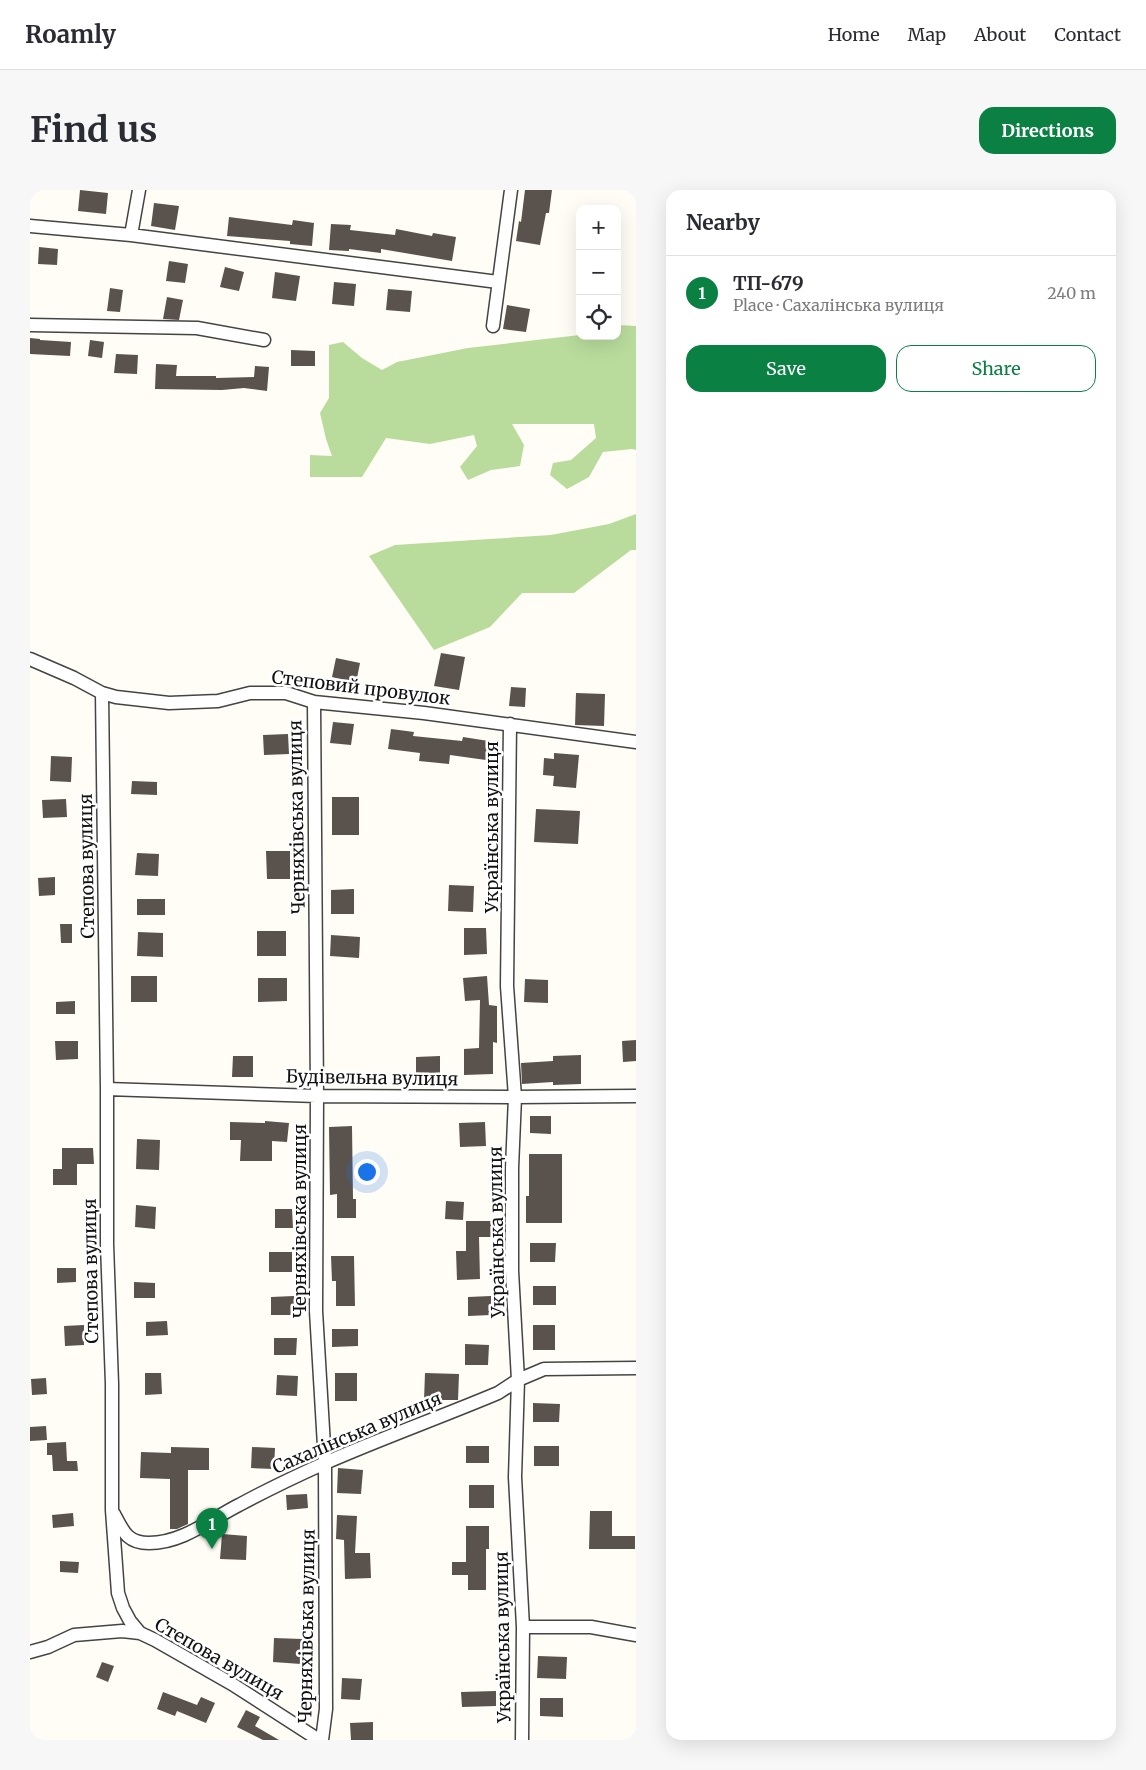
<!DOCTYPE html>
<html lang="en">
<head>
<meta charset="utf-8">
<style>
	:root { --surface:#fff; --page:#f7f7f7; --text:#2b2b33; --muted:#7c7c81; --line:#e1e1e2; --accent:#0b8043 }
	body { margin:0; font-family:Merriweather,serif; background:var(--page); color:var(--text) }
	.controls { position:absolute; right:15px; top:15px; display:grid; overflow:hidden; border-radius:10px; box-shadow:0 5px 20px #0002 }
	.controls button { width:45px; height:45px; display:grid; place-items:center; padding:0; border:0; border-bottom:1px solid var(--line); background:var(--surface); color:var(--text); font:25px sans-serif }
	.you { position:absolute; left:336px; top:981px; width:18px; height:18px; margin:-12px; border:4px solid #fff; border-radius:50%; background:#1a73e8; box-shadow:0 0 0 8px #1a73e833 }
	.badge { display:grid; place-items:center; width:32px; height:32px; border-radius:50%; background:var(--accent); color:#fff; font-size:16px; font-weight:700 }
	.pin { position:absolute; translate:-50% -41px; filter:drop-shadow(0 1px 2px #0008) }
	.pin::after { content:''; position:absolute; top:26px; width:18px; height:15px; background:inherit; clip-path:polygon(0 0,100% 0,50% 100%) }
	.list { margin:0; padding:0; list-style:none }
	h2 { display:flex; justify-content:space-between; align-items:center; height:65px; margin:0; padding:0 20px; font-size:21px }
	h2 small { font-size:16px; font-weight:400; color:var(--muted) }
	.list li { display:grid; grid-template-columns:32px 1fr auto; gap:15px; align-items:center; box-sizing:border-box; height:75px; padding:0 20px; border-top:1px solid var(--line) }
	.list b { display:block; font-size:19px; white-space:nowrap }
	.list p { margin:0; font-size:16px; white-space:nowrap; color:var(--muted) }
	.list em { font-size:16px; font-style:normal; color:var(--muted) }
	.actions { display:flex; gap:10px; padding:15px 20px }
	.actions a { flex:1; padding:11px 0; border:1px solid var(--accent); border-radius:15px; text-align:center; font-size:18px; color:var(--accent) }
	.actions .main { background:var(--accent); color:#fff }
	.icon { flex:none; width:28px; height:28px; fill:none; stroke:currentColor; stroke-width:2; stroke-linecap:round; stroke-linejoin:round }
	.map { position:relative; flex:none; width:606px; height:1550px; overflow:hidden; border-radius:15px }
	header { display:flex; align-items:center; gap:30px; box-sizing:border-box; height:70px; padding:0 25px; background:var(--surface); border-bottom:1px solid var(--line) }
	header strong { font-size:24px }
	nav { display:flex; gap:28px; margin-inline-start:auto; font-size:18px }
	.intro { display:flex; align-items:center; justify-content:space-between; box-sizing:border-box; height:120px; padding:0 30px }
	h1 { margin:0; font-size:35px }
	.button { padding:12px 22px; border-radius:15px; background:var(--accent); color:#fff; font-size:18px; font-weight:700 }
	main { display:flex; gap:30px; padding:0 30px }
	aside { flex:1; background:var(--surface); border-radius:15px; box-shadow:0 5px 20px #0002 }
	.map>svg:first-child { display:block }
</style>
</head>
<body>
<header>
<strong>Roamly</strong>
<nav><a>Home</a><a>Map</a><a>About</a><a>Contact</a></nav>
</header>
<div class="intro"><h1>Find us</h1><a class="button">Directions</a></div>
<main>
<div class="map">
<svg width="606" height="1550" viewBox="0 0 606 1550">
	<rect width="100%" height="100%" fill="#fffdf5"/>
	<path fill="#b9dc9c" d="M587,135L606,136V260L602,259L573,262L559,287L537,299L520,285L523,273L541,270L566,248L564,234H482L494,255L490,276L461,280L438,290L430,277L447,256L444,245L400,254L356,248L332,287H280V265L302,266L296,249L290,223L299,208V155L313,152L332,168L352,180L367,172L438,158L550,145L587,146Z
		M606,324V360H601L544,403H492L460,437L404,460L339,366L365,355L521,345L579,334Z"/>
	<path fill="#5a524d" d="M50,0L78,3L76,24L48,21Z
		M495,0H522L519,23H516L510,55L486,51L489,31L491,32Z
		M124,13L149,16L145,40L121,36Z
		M199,27L262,35L263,30L284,33L282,56L260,54V51L197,46Z
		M301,34L321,35L320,40L365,45L366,39L402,46L403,43L426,47L422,71L351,59V63L319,59V61L299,60Z
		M9,57L28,59L27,75L8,74Z
		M139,71L158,74L155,93L136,91Z
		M195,77L214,82L209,101L190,97Z
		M245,82L270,86L266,111L242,108Z
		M304,92L326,94L324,116L302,114Z
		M80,98L93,100L90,122L77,121Z
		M358,99L382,101L380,122L356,120Z
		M137,107L153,110L149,130L133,129Z
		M477,115L500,119L496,142L473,139Z
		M0,148L10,149V150L41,152L40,166L0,164Z
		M60,150L74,152L72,168L58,166Z
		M261,160L285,161V176H261Z
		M86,164L108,165L107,184L84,183Z
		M126,174L147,175L146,186H186V188L224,187L225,176L239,177L237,201L214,198L192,200L125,199Z
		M411,463L435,467L429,500L404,496Z
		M306,468L330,473L326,493L302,487Z
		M481,497L496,498L495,517L479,516Z
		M546,503L575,504L574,536L545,535Z
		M303,532L324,534L321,555L300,553Z
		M361,539L384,542L383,546L432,551L433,547L465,552L463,571L420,565L419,574L389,571L390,563L358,559Z
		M258,544L259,564L234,565L233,545Z
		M524,563L549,565L546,598L523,596L524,586L513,585L514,568L524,569Z
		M21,566L42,567L41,592L20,591Z
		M102,591L127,592V605L101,604Z
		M302,607H329V645H302Z
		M36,609L37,627L13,628L12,610Z
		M506,619L550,621L548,654L504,652Z
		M236,661H260V689H237Z
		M107,663L129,664L128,686L105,685Z
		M25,687V705L9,706L8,688Z
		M419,695L444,696L443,722L418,721Z
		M324,699V724H301V700Z
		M107,709H135V725H107Z
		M30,734H42V753H31Z
		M434,738H456L457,764L434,765Z
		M227,741H256V766H227Z
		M108,742L133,743V767L107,766Z
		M301,745L330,747L329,768L300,766Z
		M101,786H127V812H101Z
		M457,786L459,815L467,816V853L463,852V884L434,885V859L449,858L450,810L435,811L433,788Z
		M228,788H257V811L228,812Z
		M495,789L518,790V813L494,812Z
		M45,811V824H26V812Z
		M606,850V871L593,872L592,851Z
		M25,851H48V869L26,870Z
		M551,865V894L523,895V892L492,894L491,873L523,871V866Z
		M203,866H223V887H202Z
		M410,866V889H386V867Z
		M500,926H521V944L500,943Z
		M235,931L259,933L257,952L242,951V971H210L211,950H200V932L235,933Z
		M455,932L456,956L430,957L429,933Z
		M322,936L323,1009H326V1028H307V1004L300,1005L299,937Z
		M107,949L130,950L129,980L106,979Z
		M32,958H63L64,974H47V995H23V979H32Z
		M499,964H532V1033H496V1006H499Z
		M416,1011L434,1012L433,1030L415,1029Z
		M106,1015L126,1017L125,1039L105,1037Z
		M245,1019H262L263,1038H245Z
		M436,1031H461V1047H449L450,1089L427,1090L426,1061H436Z
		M500,1053H526L525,1072H500Z
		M239,1062H262V1082H239Z
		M301,1066H324L325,1116H306V1091H302Z
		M27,1078H46V1092L27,1093Z
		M104,1092L125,1093V1108H104Z
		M503,1096H526V1115H503Z
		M264,1106V1125H241V1107Z
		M461,1106V1125L438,1126V1107Z
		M137,1131L138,1145L116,1146V1132Z
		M54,1135V1155L35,1156L34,1136Z
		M503,1135H525V1160H503Z
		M302,1139H328V1156L302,1157Z
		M244,1148H267L266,1165H244Z
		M435,1154L459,1155L458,1175H435Z
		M115,1183H131L132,1204L115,1205Z
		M305,1183H327V1211H305Z
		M395,1183L429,1184L428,1210H394Z
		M247,1185L268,1186L267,1206L246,1205Z
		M16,1188L17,1204L2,1205L1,1189Z
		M503,1213L530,1214L529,1232H503Z
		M16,1236L17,1250L0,1251V1237Z
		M36,1252L37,1271H47L48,1281H23L22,1265H17V1253Z
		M436,1256H459V1273H436Z
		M504,1256H529V1276H504Z
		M141,1257L179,1258V1280H158V1334L147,1339H140V1289L110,1288L111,1262L141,1263Z
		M222,1257L245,1258L244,1279L221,1278Z
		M308,1278L333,1280L331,1304L307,1303Z
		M439,1295H464V1318H439Z
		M277,1304L278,1318L257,1320L256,1305Z
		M560,1321H582V1346H605V1359H559Z
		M43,1323L44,1336L23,1338L22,1325Z
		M307,1325L327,1326L325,1363H340L341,1388L315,1389L314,1350L306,1349Z
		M436,1336H459V1359H456V1400H438V1385H422V1372H436Z
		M192,1344L217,1346L216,1370L190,1369Z
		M30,1371L49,1372L48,1383L30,1382Z
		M244,1448L272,1449L271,1474L243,1472Z
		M508,1466L537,1467L536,1489L507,1488Z
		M72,1472L84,1476L78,1492L66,1487Z
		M312,1488L332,1489L330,1510L311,1509Z
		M466,1501V1516L432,1517L431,1502Z
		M133,1502L167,1515L171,1507L185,1513L176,1533L147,1521L145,1526L127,1519Z
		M510,1508H533V1527L510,1526Z
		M216,1520L230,1527L225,1536L249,1550H233L207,1537Z
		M343,1532V1550H321L320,1533Z"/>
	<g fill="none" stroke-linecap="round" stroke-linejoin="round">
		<defs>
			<path id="minor" d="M0,36L101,45L468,92
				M101,45L109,0
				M0,135L167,138L234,150
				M463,136L481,0
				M0,469L44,488L72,503L86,507L139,513L188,511L220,503H256L284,512L394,523L606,552
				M72,503L77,899V1054L82,1194V1320L88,1403L93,1418L100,1431L110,1443L125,1450L202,1494L289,1550
				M284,512L287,906L286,1121L295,1273L296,1519L292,1550
				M480,534L477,796L485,907L482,978V1081L488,1190L485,1287L493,1437L492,1550
				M77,899L287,906L485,907L606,906
				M84,1324C93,1341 97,1353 119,1353C153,1353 181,1329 209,1315C237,1300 266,1286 295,1273C352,1248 411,1227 468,1203L488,1190L514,1179L606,1178
				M493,1437H561L606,1445
				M0,1462L18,1457L44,1445L92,1441L110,1443"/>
		</defs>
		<use href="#minor" stroke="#444" stroke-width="15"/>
		<use href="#minor" stroke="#fff" stroke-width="12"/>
	</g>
	<g text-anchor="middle" stroke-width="5" stroke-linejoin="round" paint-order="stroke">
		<g font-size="18" fill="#111" stroke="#fff">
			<text transform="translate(331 498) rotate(7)" y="6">Степовий провулок</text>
			<text transform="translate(267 627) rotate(-91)" y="6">Черняхівська вулиця</text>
			<text transform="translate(462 637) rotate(-90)" y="6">Українська вулиця</text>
			<text transform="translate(57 676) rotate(-91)" y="6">Степова вулиця</text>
			<text transform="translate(342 888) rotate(1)" y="6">Будівельна вулиця</text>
			<text transform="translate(270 1031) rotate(-90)" y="6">Черняхівська вулиця</text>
			<text transform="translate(467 1042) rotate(-91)" y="6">Українська вулиця</text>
			<text transform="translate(61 1081) rotate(-91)" y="6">Степова вулиця</text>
			<text transform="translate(327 1243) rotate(-23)" y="6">Сахалінська вулиця</text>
			<text transform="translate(277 1436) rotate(-89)" y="6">Черняхівська вулиця</text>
			<text transform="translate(473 1447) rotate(-91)" y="6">Українська вулиця</text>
			<text transform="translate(189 1469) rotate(30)" y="6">Степова вулиця</text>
		</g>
	</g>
</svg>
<div class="controls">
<button>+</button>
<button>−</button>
<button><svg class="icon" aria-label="locate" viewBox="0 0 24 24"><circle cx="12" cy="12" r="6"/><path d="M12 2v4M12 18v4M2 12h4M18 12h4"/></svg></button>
</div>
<div class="you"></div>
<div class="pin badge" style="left:182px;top:1359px">1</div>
</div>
<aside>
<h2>Nearby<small></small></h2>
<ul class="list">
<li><span class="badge">1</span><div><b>ТП-679</b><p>Place · Сахалінська вулиця</p></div><em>240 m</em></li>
</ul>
<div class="actions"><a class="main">Save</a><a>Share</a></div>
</aside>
</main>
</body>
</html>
